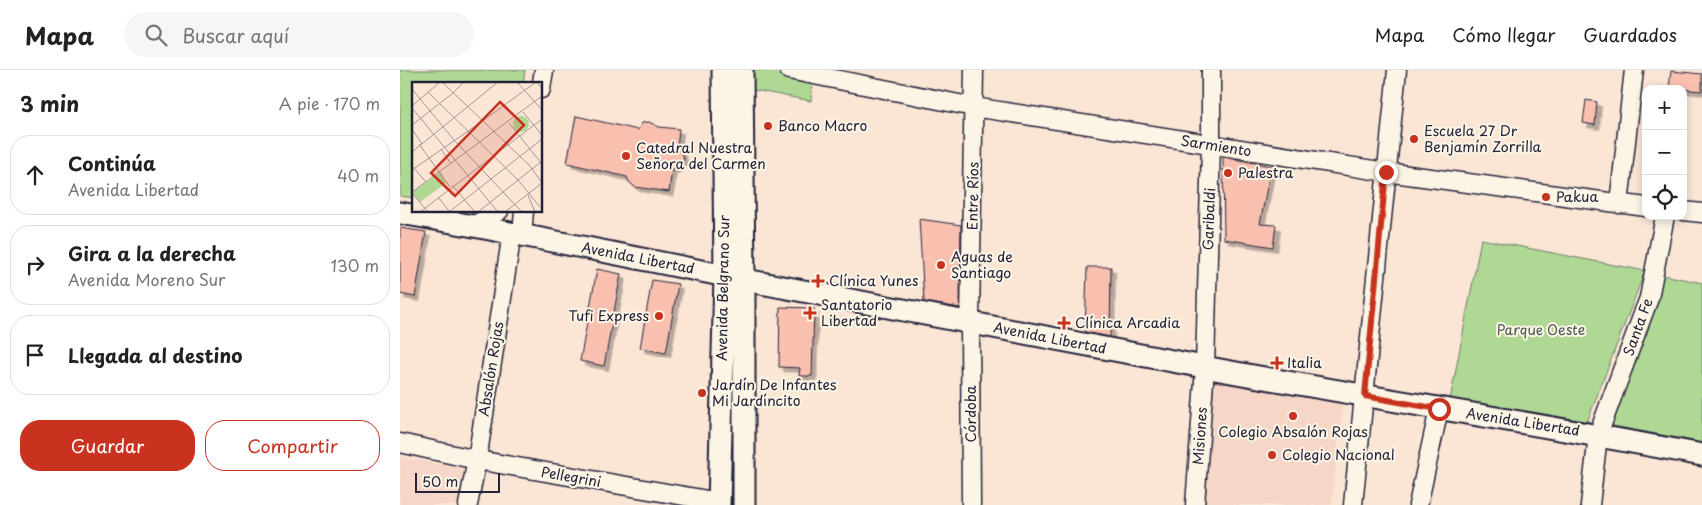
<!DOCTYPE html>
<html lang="es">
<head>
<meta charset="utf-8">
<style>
	:root { --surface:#fff; --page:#f6f6f6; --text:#222; --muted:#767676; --line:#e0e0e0; --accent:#c8321e }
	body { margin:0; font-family:"Playpen Sans",sans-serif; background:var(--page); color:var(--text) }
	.controls { position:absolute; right:15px; top:15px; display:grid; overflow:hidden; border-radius:10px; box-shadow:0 2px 8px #0003 }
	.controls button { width:45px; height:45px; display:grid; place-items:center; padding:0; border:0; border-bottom:1px solid var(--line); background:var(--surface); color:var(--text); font:25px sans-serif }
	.scale { position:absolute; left:15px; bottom:12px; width:85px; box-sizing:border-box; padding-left:5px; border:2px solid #22223b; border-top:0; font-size:14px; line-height:18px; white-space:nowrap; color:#22223b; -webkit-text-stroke:4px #fcf5e5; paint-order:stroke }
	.stop { position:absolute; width:15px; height:15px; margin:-11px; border:4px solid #c8321e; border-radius:50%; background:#fff }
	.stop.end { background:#c8321e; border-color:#fff; box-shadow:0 1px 5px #0008 }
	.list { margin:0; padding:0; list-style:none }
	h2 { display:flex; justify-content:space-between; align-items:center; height:65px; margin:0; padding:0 20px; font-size:21px }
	h2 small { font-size:16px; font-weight:400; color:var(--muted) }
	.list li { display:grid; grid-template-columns:32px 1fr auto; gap:15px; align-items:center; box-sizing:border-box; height:80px; margin:0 10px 10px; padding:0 10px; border:1px solid var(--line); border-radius:20px }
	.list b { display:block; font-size:19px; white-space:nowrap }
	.list p { margin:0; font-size:16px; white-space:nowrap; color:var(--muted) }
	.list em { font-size:16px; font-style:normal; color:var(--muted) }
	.actions { display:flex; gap:10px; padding:15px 20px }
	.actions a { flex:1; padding:11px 0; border:1px solid var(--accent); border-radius:20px; text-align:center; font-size:18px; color:var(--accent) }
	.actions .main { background:var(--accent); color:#fff }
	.icon { flex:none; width:28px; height:28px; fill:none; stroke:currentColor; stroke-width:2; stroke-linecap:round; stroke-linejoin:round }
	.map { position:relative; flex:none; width:1302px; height:435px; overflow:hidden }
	header { display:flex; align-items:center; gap:30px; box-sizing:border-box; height:70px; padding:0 25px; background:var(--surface); border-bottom:1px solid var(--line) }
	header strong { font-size:24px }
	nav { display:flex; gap:28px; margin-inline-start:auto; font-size:18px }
	.search { width:350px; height:45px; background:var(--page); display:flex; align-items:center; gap:12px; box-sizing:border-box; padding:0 18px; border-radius:28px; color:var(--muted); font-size:19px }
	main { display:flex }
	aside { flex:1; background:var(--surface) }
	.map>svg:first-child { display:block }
</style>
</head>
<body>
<header>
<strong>Mapa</strong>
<div class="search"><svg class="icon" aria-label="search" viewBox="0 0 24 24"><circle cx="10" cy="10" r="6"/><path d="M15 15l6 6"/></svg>Buscar aquí</div>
<nav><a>Mapa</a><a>Cómo llegar</a><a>Guardados</a></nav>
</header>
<main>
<aside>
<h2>3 min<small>A pie · 170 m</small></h2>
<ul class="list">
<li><svg class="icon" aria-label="ahead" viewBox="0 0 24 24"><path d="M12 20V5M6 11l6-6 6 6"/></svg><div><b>Continúa</b><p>Avenida Libertad</p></div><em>40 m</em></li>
<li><svg class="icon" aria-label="right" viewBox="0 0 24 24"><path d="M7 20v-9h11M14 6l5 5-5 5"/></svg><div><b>Gira a la derecha</b><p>Avenida Moreno Sur</p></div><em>130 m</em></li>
<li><svg class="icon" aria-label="arrive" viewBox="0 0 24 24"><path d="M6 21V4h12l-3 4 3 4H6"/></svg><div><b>Llegada al destino</b></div></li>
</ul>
<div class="actions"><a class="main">Guardar</a><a>Compartir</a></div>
</aside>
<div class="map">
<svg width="1302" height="435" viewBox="0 0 1302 435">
	<defs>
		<filter id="shadow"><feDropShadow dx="4.5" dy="4.5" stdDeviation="0" flood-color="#0004"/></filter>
	</defs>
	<rect width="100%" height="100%" fill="#fbe5d5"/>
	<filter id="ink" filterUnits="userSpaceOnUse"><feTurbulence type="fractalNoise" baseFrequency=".02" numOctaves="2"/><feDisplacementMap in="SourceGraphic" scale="10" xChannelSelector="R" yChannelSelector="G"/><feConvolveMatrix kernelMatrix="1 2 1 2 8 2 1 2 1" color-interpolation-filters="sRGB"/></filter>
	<g filter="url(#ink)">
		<path fill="#f6d6c7" d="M815,309L943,335L931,435H803Z
			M0,387L66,399L58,435H0Z"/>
		<path fill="#b0d895" stroke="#697d68" d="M0,0H125L123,14H14V128L0,126Z
			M349,0H384L412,5L411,31L349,19Z
			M1081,169L1245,201L1187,352L1050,330Z
			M1264,205L1302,213V381L1204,362Z"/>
		<path fill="#f9c0b0" stroke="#22223b" filter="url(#shadow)" d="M1271,1L1302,4V21L1269,18Z
			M1186,30L1197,32L1195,55L1183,53Z
			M176,46L238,60L242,53L249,52L259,57L279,59L277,79L282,82L284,89L278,97L272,99L269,122L235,117L229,112L227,107L167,93Z
			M823,87L871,96L860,154L876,155L873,177L824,169Z
			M519,149L561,155L560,238L524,232Z
			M0,158L26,162L15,227L0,224Z
			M687,197H711L710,267L685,262Z
			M197,199L221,204L204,296L180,291Z
			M252,210L278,214L266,283L240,278Z
			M380,237L414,238L412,306H399L400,298L379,297Z"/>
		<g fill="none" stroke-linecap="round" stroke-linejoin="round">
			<defs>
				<path id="minor" d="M389,0L574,37L986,102L1246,137
					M141,19L144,0
					M1219,134L1234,0
					M1283,141L1302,143
					M73,156L99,141
					M122,165L124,141
					M0,373L77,390L319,432
					M68,435L77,390L112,163
					M571,435L570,252L574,0
					M795,435L805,297L811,75V0
					M953,435L997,0
					M1018,435L1039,339
					M1190,435L1198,365L1249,228L1265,146"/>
				<path id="major" d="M342,0L344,210V435
					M0,143C114,162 227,186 340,209C494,239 649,268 804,297C970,328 1136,353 1302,385
					M319,435L325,206L323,0"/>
			</defs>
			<use href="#minor" stroke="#22223b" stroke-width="21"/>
			<use href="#major" stroke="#22223b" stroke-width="25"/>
			<use href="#minor" stroke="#fcf5e5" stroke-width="18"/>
			<use href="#major" stroke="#fcf5e5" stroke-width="21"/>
		</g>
	</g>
	<g fill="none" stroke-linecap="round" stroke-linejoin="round" filter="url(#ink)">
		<path stroke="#c8321e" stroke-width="6" d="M986,102L965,326L1039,339"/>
	</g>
	<g fill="#c8321e" stroke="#fcf5e5" stroke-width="2">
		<circle cx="368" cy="56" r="5"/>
		<circle cx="1014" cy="69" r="5"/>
		<circle cx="226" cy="86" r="5"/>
		<circle cx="828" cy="103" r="5"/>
		<circle cx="1146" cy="127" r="5"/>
		<circle cx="541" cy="195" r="5"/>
		<path d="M415.5 203.5h5v5h5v5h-5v5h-5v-5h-5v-5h5z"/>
		<path d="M407.5 235.5h5v5h5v5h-5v5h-5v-5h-5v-5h5z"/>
		<circle cx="259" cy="246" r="5"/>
		<path d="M661.5 245.5h5v5h5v5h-5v5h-5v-5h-5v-5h5z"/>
		<path d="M874.5 285.5h5v5h5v5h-5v5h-5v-5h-5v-5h5z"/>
		<circle cx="302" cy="323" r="5"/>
		<circle cx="893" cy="346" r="5"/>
		<circle cx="872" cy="385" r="5"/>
	</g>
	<g text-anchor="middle" stroke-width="4" stroke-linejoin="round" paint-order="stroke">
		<g font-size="14" fill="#22223b" stroke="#fcf5e5" text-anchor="start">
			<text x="378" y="61">Banco Macro</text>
			<text x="1024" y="66">Escuela 27 Dr<tspan x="1024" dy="16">Benjamín Zorrilla</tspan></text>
			<text x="236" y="83">Catedral Nuestra<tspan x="236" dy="16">Señora del Carmen</tspan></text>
			<text x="838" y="108">Palestra</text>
			<text x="1156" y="132">Pakua</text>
			<text x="551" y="192">Aguas de<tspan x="551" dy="16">Santiago</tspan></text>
			<text x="429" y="216">Clínica Yunes</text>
			<text x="421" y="240">Santatorio<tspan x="421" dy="16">Libertad</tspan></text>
			<text x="249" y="251" text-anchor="end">Tufi Express</text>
			<text x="675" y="258">Clínica Arcadia</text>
			<text x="887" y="298">Italia</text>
			<text x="312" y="320">Jardín De Infantes<tspan x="312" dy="16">Mi Jardíncito</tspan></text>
			<text x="893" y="367" text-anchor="middle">Colegio Absalón Rojas</text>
			<text x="882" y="390">Colegio Nacional</text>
		</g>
		<g font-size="14" fill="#22223b" stroke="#fcf5e5">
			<text transform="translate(816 76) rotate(9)" y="5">Sarmiento</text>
			<text transform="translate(573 126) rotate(-89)" y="5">Entre Ríos</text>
			<text transform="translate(809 149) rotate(-88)" y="5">Garibaldi</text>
			<text transform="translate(238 188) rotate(11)" y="5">Avenida Libertad</text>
			<text transform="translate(323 218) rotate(-89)" y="5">Avenida Belgrano Sur</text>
			<text transform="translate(1238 257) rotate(-70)" y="5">Santa Fe</text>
			<text transform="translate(650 268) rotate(11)" y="5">Avenida Libertad</text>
			<text transform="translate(91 299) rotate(-81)" y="5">Absalón Rojas</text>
			<text transform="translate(571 344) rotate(-90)" y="5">Córdoba</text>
			<text transform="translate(1123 352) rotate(9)" y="5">Avenida Libertad</text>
			<text transform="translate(800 366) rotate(-86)" y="5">Misiones</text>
			<text transform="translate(171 407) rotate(10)" y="5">Pellegrini</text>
		</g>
		<g font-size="14" fill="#4d5956" stroke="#fcf5e5">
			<text x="1141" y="265">Parque Oeste</text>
		</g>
	</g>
	<g transform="translate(12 12)">
		<rect width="130" height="130" fill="#fbe5d5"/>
		<path d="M101 42a8 8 0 1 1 16 0a8 8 0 1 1-16 0ZM29,90L34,101L8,120L0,110Z" fill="#b0d895"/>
		<path fill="none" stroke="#a49797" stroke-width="1" d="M30,0L118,84L130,101M105,0L130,28M0,7L42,58L110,130M16,10L106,98L128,125M41,11L52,0M0,24L28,0M0,26L86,130M111,30L130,53M72,38L124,0L130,6M97,41L130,82M0,43L41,11M0,47L10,62M7,62L38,105M29,67L39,82M0,70L86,0M0,84L14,100M0,88L72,38M40,103L63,130M0,110L130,14M0,111L16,130M116,113L123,130M26,115L38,130M8,130L130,37M37,130L130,57M66,130L130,79M93,130L130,101"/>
		<path fill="#c8321e" fill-opacity="0.15" stroke="#c8321e" stroke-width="2.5" d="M88,20L112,43L43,114L19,91Z"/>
		<rect width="130" height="130" fill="none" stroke="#22223b" stroke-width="2.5"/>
	</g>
</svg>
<div class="controls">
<button>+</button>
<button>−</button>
<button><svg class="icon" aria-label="locate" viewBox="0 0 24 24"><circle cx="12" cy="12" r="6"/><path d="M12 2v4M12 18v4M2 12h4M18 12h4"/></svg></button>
</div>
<div class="scale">50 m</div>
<div class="stop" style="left:1039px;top:339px"></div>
<div class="stop end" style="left:986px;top:102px"></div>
</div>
</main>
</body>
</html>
